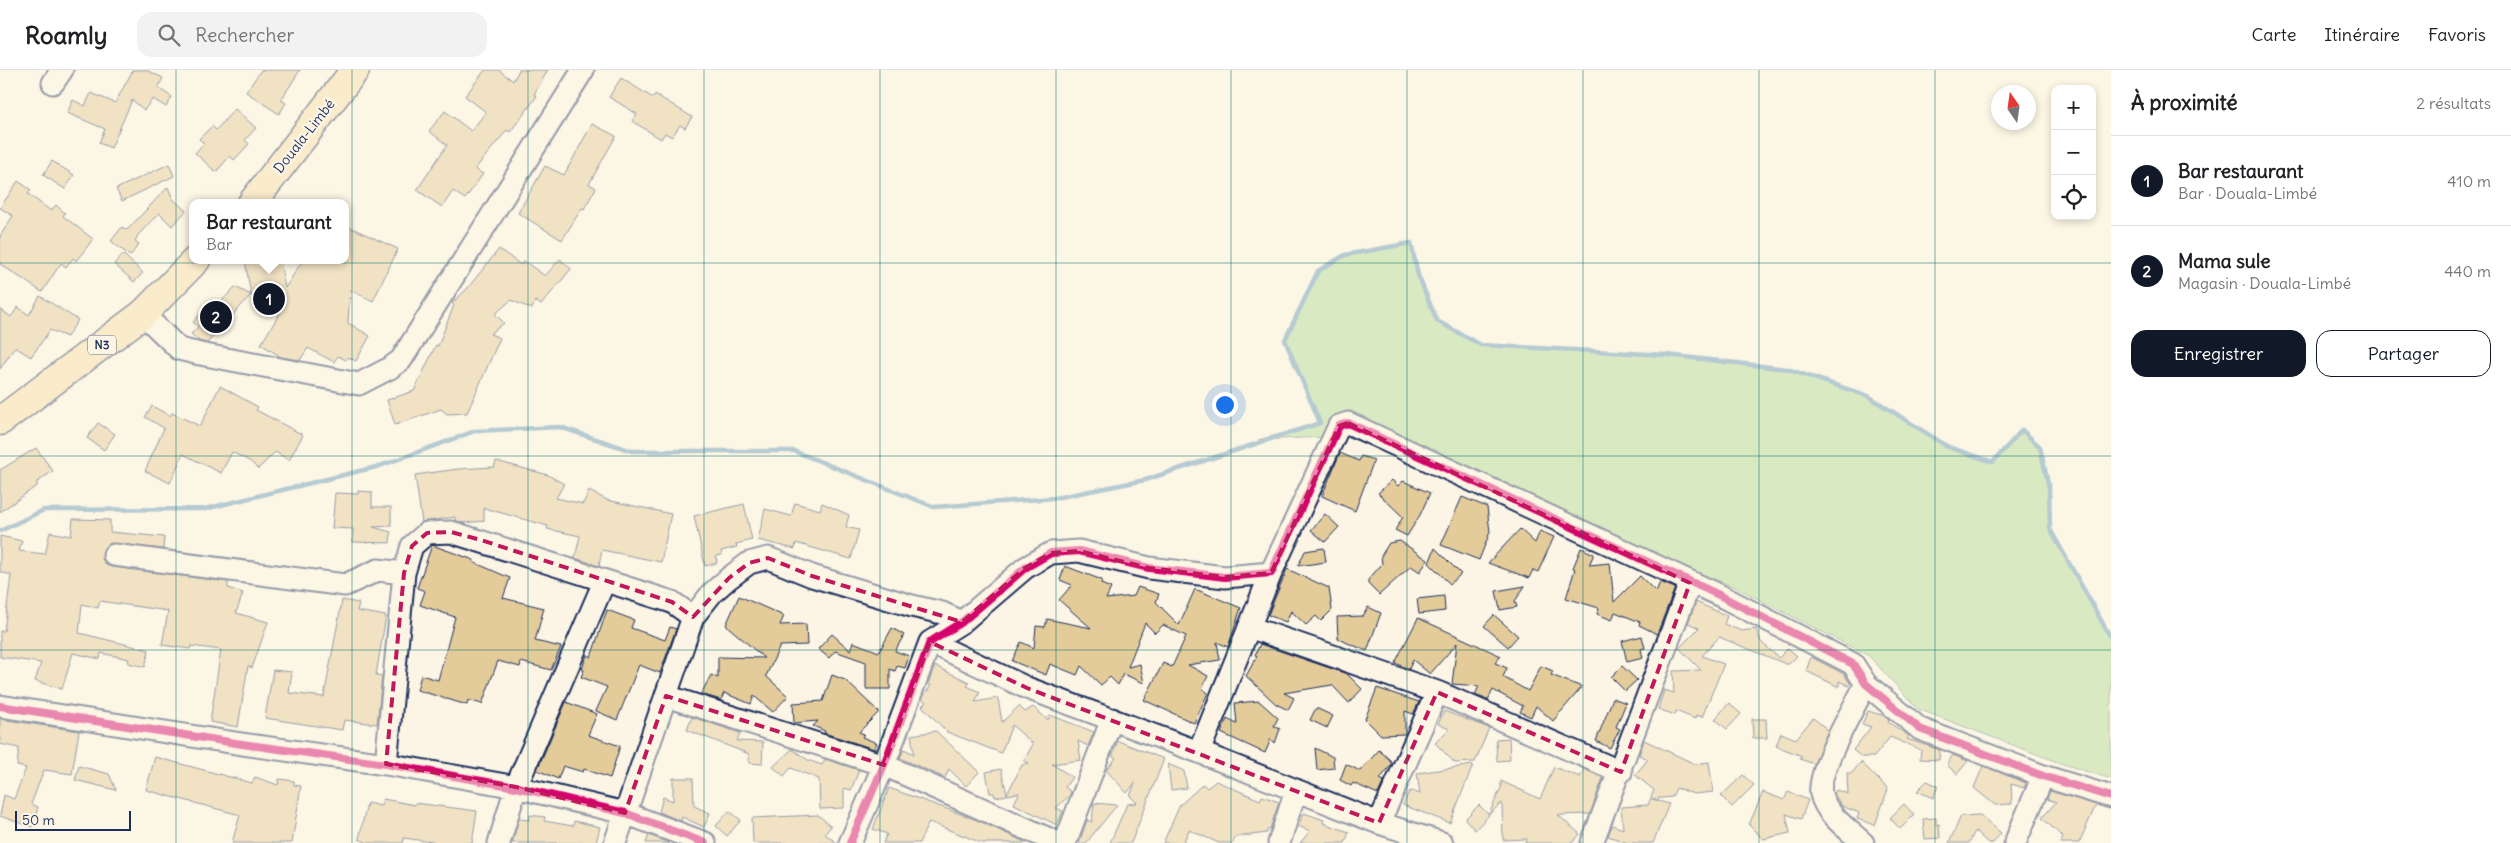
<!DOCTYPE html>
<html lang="fr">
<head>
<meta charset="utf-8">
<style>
	:root { --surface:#fff; --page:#f2f2f2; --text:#202124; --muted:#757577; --line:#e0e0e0; --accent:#111827 }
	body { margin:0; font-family:Delius,sans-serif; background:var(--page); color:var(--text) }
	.controls { position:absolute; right:15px; top:15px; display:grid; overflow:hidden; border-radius:10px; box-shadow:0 2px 8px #0003 }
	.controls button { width:45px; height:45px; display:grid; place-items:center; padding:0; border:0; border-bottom:1px solid var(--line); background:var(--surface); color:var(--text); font:25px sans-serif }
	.compass { position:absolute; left:1991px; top:15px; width:45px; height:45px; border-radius:50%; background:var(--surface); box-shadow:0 2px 8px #0003; rotate:347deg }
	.scale { position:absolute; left:15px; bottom:12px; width:116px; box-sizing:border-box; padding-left:5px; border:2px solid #1b2f5e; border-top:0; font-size:14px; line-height:18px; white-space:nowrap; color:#1b2f5e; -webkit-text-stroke:4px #fcf5e5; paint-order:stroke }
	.you { position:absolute; left:1224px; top:334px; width:18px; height:18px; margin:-12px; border:4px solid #fff; border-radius:50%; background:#1a73e8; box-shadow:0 0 0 8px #1a73e833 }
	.badge { display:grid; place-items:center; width:32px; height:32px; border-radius:50%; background:var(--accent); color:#fff; font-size:16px; font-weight:700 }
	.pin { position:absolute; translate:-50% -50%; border:2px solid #fff; box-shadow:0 1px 5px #0006 }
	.popup { position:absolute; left:189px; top:129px; width:160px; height:65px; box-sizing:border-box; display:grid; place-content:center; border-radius:10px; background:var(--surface); filter:drop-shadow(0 1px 4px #0005); font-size:16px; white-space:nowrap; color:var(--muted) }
	.popup b { font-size:19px; color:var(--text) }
	.popup::after { content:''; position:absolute; left:50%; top:100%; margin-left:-10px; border:10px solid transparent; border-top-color:var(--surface) }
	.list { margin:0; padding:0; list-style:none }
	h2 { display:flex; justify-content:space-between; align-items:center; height:65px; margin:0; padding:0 20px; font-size:21px }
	h2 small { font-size:16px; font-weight:400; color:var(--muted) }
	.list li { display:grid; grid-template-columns:32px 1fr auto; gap:15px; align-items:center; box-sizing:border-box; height:90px; padding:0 20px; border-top:1px solid var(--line) }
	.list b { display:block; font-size:19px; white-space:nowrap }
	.list p { margin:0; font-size:16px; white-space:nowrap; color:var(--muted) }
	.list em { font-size:16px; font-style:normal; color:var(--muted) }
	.actions { display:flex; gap:10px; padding:15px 20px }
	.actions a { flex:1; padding:11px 0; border:1px solid var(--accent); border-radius:15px; text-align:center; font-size:18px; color:var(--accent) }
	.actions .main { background:var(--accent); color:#fff }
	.icon { flex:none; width:28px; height:28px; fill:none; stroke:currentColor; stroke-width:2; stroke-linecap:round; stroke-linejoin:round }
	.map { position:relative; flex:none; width:2111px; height:773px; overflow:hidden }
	header { display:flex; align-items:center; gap:30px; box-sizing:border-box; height:70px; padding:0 25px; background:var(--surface); border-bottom:1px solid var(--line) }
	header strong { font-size:24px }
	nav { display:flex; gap:28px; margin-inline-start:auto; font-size:18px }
	.search { width:350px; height:45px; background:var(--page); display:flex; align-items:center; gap:12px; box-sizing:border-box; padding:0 18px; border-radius:15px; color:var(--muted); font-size:19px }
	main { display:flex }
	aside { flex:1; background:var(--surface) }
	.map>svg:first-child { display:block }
</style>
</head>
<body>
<header>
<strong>Roamly</strong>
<div class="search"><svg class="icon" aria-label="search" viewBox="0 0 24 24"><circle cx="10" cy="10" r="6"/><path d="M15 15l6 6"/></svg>Rechercher</div>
<nav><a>Carte</a><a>Itinéraire</a><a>Favoris</a></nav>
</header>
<main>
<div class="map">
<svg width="2111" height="773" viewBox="0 0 2111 773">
	<rect width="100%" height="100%" fill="#fcf5e5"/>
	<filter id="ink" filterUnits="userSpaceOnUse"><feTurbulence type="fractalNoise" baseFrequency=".02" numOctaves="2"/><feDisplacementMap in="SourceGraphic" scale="10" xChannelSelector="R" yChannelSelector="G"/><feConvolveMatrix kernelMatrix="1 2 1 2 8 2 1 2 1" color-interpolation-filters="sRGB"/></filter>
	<g filter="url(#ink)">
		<path fill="#b0db99" stroke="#66857c" d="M1411,173L1418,205L1437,251L1481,275L1667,285L1787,299L1868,326L1948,377L1993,392L2022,360L2040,377L2049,418L2050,459L2111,568V709L2060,693L1918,639L1869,586L1735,517L1345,366L1258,370L1320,353L1285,270L1318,201L1345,185Z"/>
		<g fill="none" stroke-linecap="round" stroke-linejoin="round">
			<path stroke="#6497b9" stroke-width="4.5" d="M0,461L44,440L205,439L380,396L475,361L560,357L632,381H794L934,437L1055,428L1145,410L1320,353L1285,270L1318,201L1345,185L1411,173L1418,205L1437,251L1481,275L1667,285L1787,299L1868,326L1948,377L1993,392L2022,360L2040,377L2049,418L2050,459L2111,568"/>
		</g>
		<path fill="#e3cb9a" stroke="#1b2f5e" d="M133,0H146L163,8L158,18L172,27L166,37L153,29L144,40L132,30L111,78L99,73L105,59L67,43L73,30L85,36L91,23L115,33Z
			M261,0H300L281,30L286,33L279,44L246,22Z
			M485,0H499L513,11L519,0H548L534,24L537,26L523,45L510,62L507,60L475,99L483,104L465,129L453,121L442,137L417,120L447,75L429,61L445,41L471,61L486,42L465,26Z
			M621,8L653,28L655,24L692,47L685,58L680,55L672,67L665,63L661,69L632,51L637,44L609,27Z
			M235,39L256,58L245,70L249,74L234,90L230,86L216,102L195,83L204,73L199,69L212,56L216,60Z
			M592,54L616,66L589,114L596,118L584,139L582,138L562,170L518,143L545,96L564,105Z
			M52,91L74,105L65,119L43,105Z
			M169,94L174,106L122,131L116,119Z
			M18,111L31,120L28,124L51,141L56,135L65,143L63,146L93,169L76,191L73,188L66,197L61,193L42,222L0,194V166L13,146L0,138Z
			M168,117L173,129L186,141L172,156L159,143L138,165L135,171L139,174L130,186L111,171L122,157L127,160Z
			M345,155L398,179L373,231L350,220L348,253L370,266L356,291L348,287L346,290L338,286L334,292L308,278L300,290L281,287L261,274L283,238L251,225L207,273L199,271L191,264L198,257L193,252L206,238L211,242L235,217L251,225L245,190H280L285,218L303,190H345Z
			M499,179L521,195L524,191L545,206L560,189L571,199L541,235L535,231L532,239L511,230L495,244L504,253L490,264L500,268L467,343L447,344L441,339L395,355L387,330L414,321L436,275L438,276L454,235L452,233L467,219Z
			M123,184L143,203L134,212L114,194Z
			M40,226L78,250L67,267L50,260L31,287L15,277L0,299V239L11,247L18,237L29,245Z
			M220,316L258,337L256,340L303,365L289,390L275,382L258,399L251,392L232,382L221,403L183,384L170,413L145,401L164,358L145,347L152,336L170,346L172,343L200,356Z
			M98,353L115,364L104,380L87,368Z
			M36,378L53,401L36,413L38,415L0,442V400Z
			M1340,383L1359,391L1361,386L1374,390L1355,441L1322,426Z
			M496,391L548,405L564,414L556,428L583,434L589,421L607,430L671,444L661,492L602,480L599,496L575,488L580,466L547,459L548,456L484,438V451L463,453L455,450V447L422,452L415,405L458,399L494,397Z
			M1392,410L1398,416L1403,411L1430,423L1420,445L1407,466L1395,460L1403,447L1378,423Z
			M358,421L372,422V437H391V456L373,457L391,462L390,473L353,472V459L332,458L335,423L358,424Z
			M1462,427L1487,437L1490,462L1479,490L1441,475Z
			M795,433L820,440L822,433L849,445L846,457L859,460L851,489L796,473L795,479L758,470L765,439L791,446Z
			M744,434L752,470L736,474L737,477L721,481L722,485L716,486L717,493L705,496L694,446Z
			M1325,444L1339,457L1325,472L1311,460Z
			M73,449L110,450V462L164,467L163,479L110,473L104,478L102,489L106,495L112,497L228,512V518L243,523L236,543L268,552L252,598L248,596L238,657L210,652L221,580L191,576L190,579L162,575L168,541L100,531L98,538L82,534L79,563L149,580L145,597L128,593L129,589L101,583L100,589L73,583L62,619L35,611L41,593L0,587V561H4L11,505L0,502V466L22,471L19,481L45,484L50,462L71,466Z
			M1520,459L1535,473L1540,461L1554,467L1538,502L1533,500L1529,508L1488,493Z
			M1400,471L1428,490L1420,502L1411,496L1379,525L1368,514V510L1382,494L1381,486L1389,473Z
			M432,475L474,490L473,492L510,508L503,528L544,538L535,571L561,577L551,600L521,592L520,597L498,591L482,634L468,630L467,635L417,620L421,605L438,610L455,547L420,535L425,521L417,518Z
			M1324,478L1326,492L1298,496L1305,481Z
			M1435,478L1461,504L1450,514L1429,493Z
			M1581,478L1594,484L1589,495L1610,493L1614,532L1640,506L1656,522L1660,512L1675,518L1657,564L1639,555L1640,552L1615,542L1612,550L1597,544L1599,538L1566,528L1575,499L1573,498Z
			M1065,496L1102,510L1101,514L1111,518L1106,529L1134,526L1138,517L1159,524L1156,532L1179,555L1195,519L1241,538L1228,577L1217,572L1220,590L1188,595L1208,606L1202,618L1208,623L1194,653L1144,630L1163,593L1172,597L1186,566L1163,555L1155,563L1145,553L1128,597L1140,594L1144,613L1123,604L1118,615L1110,607L1101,615L1081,596L1077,605L1050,594L1046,605L1012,591L1021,572L1034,578L1036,556L1045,557L1047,549L1091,558L1059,530L1072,515L1060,510Z
			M1287,499L1329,518L1332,540L1321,551L1316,546L1306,555L1291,541L1286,552L1268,545Z
			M1525,516L1515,531L1517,537L1500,540L1496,521Z
			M739,526L784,546L780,555L806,554L807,575L780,576L766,606L788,626L773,642L754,626L751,634L724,623L721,630L701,624L711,605L718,608V587L764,588L726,555Z
			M1444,526L1445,541L1419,544L1417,529Z
			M342,530L359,533L357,541L386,546L376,605L382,606L377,654L344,650L342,660L265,648L273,600L292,602L289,623L324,627Z
			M1696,532L1727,546L1724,554L1742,561L1756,559L1761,572L1779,588L1788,578L1797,586L1789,594H1786L1719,567L1702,586L1724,594L1702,647L1696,645L1695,649L1676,641L1675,645L1658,639L1664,620L1674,623L1673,601L1701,600L1679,578L1699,558L1688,553Z
			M1368,537L1381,543L1367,581L1338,569L1337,547L1363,546Z
			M607,540L634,550L631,558L665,570L670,557L676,559L660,603L639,595L617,650L596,641L607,617L581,607L584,600L582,599L587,585L591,587Z
			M1494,545L1518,566L1508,577L1484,556Z
			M1418,548L1501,586L1495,593L1507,598L1503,607L1528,621L1541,596L1553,601L1551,605L1582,617L1553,651L1536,636L1531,647L1520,642L1523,636L1493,620L1488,630L1475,625L1479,616L1452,614L1457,573L1430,604L1413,590L1409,599L1395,593Z
			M892,558L904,565L895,581L909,586L905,598L897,596L895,601L890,599V619H866V592L835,581L829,588L818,579L832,564L850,580L853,572L879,582Z
			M1642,566L1645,578L1641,579L1643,588L1627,592L1622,571Z
			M1260,574L1347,604L1362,619L1349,633L1332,615L1284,623L1294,628L1288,640L1276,634L1246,606L1257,586L1255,585Z
			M1811,587L1844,604L1850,613L1849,616L1839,611V617L1806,601Z
			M935,596L969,612L967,616L980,622L975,632L998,628L1002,652L1019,636L1025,642L1033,637L1048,650L1050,645L1094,662L1088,676L1078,671L1081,690L1052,694L1072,707L1065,717L1071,722L1070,725L1056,738L1063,741L1057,755L1014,734L1019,723L995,727L994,723H990L986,702L1001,699L1007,724L1022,695L1029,693L1024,691L1033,674L1012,655L1001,683L947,662L922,636L926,632L922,629L931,615L928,614Z
			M1622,596L1637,610L1625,621L1611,607Z
			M832,605L845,610L879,642L859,662L864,664L862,667L877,673L874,679L824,663L825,661L813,656L818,651L794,653L793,633L823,631Z
			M1377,618L1419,632L1413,644L1405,641V664L1381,665L1365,649Z
			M1613,628L1626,633L1616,657L1620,659L1610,678L1596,671Z
			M1259,631L1278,648L1274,656L1280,659L1275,673L1271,669L1265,683L1221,663L1227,649L1237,654L1235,633Z
			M566,632L597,644L588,665L620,676L610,708L584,699L583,702L563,696L558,709L537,700Z
			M1729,633L1741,644L1727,659L1715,649Z
			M1316,638L1333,646L1327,658L1310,650Z
			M1444,641L1489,658L1475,692L1455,693L1435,673L1449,659L1438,654Z
			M1868,641L1885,646L1889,649L1888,652L1909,666L1907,669L1940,680L1939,690L1920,689L1921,680L1890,667L1874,687H1861L1853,680L1871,657L1862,654Z
			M692,647L740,663L737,671L763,672L762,694L749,693V684L687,660Z
			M1813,648L1828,660L1814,694L1800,689L1802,686L1776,676L1781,663L1796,669Z
			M0,649L79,661L72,704L44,700L31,734L38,737L32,757L0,746L4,725L14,729L26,698L17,696L19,678L0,674Z
			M1752,649H1766L1767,668H1753Z
			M936,661L979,702L966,716L949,699L945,708L900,688L904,679L914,684L911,665Z
			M1509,668L1510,690L1497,691L1496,669Z
			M1644,670L1695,694L1709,692L1713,722L1694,724L1676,718L1672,727L1652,729L1669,734L1653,773H1628L1608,766L1612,755L1623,759L1621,737L1648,735L1654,720L1635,705L1648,689L1639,685Z
			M1118,671L1164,689L1131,773H1110L1127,734L1137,733L1130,726L1135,713L1127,723L1106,700L1116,688L1112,686Z
			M1315,678L1333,687L1334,698L1317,700Z
			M792,679L808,690L822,695L825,689L859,700L851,720L844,718V738L820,739L819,709L791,698L784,706L773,697Z
			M1379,680L1391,691V695L1380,709L1384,711L1378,724L1353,713L1351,716L1340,710L1346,694L1360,701Z
			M1953,685L1968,691L1957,704L1948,696V692Z
			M155,687L252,713L255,707L278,715L279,709L294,711V715L301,716L292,773H232L240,745L146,720Z
			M1861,692L1888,719L1875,755L1857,749L1859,743L1842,736L1834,724L1836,720L1848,724L1847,703H1852Z
			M1168,694L1184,701L1187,718L1171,720Z
			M1473,695L1450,753L1403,735L1409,722L1412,721L1420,724L1417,703Z
			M79,696L109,704L116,720L75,710Z
			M1983,696L2026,713L2024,718L2011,714L2012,734L1995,735L1974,718Z
			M1554,697L1580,707L1584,699L1603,708L1590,744L1558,745L1580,764L1572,773H1525L1527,769L1503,770L1502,733L1489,744L1501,718V711L1540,729Z
			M1743,705L1754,715L1732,737L1721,726Z
			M673,708H693L694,736L710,743L704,757L682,747L681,751L659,742L663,727L673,731Z
			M1216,711L1260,730L1262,726L1279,732L1270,759L1267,760V763L1235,767L1233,773H1219L1189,760L1183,773H1163L1180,735L1203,714L1207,718Z
			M1927,711L1938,716L1933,728L1917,721Z
			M889,718L977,750L1027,773H982L929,752L919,773H883L887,764L873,759Z
			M2050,721L2096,735L2079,773H2060L2063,767L2042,748L2056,732L2047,729Z
			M1763,722L1784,730L1788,722L1808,730L1801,749L1786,744L1790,763L1763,769L1749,755Z
			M383,729L415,735V733L477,741L472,773H439L404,768L403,773H368L359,769L367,733L381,736Z
			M1094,733L1117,735L1086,773H1079L1087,750L1092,752Z
			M1904,734L1914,745L1900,759L1890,748Z
			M1479,735L1489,745L1475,760L1465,749Z
			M729,741L741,750L727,766L716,756Z
			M1304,743L1324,750L1323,753L1349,762L1345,773H1300L1310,761L1298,756Z
			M530,745L545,747L544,751L573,756L574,751L600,757L596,773H512L519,749L529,750Z
			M818,745L831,756L825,764L837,773H753L752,748Z
			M1980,745L2001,763L1993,773H1988L1975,761L1969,773H1949L1961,746Z
			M1936,748V755L1939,754L1940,768L1925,769L1923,749Z
			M649,765L669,773H646Z"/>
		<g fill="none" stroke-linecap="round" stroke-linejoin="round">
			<defs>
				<path id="minor" d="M53,13L62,0
					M143,244L179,279L200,284L359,314L390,298L401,290L583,0
					M114,485L345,515L378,500L404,503
					M1249,557L1437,622L1621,702
					M930,572L1027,618L1199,682L1379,753L1442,773
					M666,626L884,695L1058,773
					M0,636L242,674L386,694L516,717L625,743L705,773
					M1199,682L1271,503
					M386,694L404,503L412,476L427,463L451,462L672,532L693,547
					M1379,753L1437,622
					M499,773L516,717L604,512
					M615,773L693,547L712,523L729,508L749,493L768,488L812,506L912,536L942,543L962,552
					M850,773L884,695L930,572L962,552L1025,498L1051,483L1079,481L1149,498L1225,507L1271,503L1339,356L1348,353L1719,525L1853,594L1866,614L1920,659L2043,706L2111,727
					M1065,773L1112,649
					M1279,773L1296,720
					M1592,773L1690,513
					M1863,773C1848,759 1826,745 1821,724C1816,703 1855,635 1866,614
					M2015,773L2043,706"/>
				<path id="highway" d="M252,133L355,0
					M0,351L143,244L196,190"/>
			</defs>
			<use href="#minor" stroke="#1b2f5e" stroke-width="25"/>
			<use href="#highway" stroke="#1b2f5e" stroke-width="31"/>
			<use href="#minor" stroke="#fcf5e5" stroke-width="21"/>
			<use href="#highway" stroke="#f9deab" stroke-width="28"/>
			<defs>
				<path id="cycleway" d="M0,636L242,674L386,694L516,717L625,743L705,773
					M850,773L884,695L930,572L962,552L1025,498L1051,483L1079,481L1149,498L1225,507L1271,503L1339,356L1348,353L1719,525L1853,594L1866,614L1920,659L2043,706L2111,727"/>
			</defs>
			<use href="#cycleway" stroke="#fcf5e5" stroke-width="11"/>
			<use href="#cycleway" stroke="#d6006c" stroke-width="8"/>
		</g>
	</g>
	<path d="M0 0H2111V773H0ZM1348,353L1690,513L1621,702L1437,622L1379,753L1027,618L930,572L884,695L666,626L625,743L516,717L386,694L404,503L412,476L427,463L451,462L481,470L672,532L693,547L729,508L749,493L768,488L812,506L962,552L1025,498L1051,483L1079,481L1149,498L1225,507L1271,503L1339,356Z" fill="#fcf5e5" fill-opacity=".55" fill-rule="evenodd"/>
	<path fill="none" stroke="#c2185b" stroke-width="4" stroke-dasharray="10 6" stroke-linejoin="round" d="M1348,353L1690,513L1621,702L1437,622L1379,753L1027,618L930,572L884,695L666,626L625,743L516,717L386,694L404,503L412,476L427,463L451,462L481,470L672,532L693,547L729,508L749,493L768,488L812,506L962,552L1025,498L1051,483L1079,481L1149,498L1225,507L1271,503L1339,356Z"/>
	<path fill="none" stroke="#0f766e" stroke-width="1" stroke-opacity="0.55" d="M176,0V773M352,0V773M528,0V773M704,0V773M880,0V773M1056,0V773M1231,0V773M1407,0V773M1583,0V773M1759,0V773M1935,0V773M0,193H2111M0,386H2111M0,580H2111"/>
	<g text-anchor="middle" stroke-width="5" stroke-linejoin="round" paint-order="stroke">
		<rect fill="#fcf5e5" stroke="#5e6a86" stroke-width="1" x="88" y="265.5" width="28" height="19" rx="4"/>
		<g font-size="12" font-weight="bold" fill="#1b2f5e">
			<text x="102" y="279">N3</text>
		</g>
		<g font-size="14" fill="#1b2f5e" stroke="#fcf5e5">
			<text transform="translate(304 66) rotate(-52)" y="5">Douala-Limbé</text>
		</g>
	</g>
</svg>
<div class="controls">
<button>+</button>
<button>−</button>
<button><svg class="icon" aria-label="locate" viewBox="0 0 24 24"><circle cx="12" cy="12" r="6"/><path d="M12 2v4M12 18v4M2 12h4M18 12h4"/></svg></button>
</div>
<svg class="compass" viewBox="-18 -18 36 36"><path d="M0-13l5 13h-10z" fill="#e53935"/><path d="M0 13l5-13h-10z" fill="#757577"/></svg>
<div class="scale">50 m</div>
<div class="you"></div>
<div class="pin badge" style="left:269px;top:229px">1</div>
<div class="popup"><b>Bar restaurant</b>Bar</div>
<div class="pin badge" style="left:216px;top:247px">2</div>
</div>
<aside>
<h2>À proximité<small>2 résultats</small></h2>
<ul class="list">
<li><span class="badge">1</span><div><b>Bar restaurant</b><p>Bar · Douala-Limbé</p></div><em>410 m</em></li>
<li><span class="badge">2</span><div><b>Mama sule</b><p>Magasin · Douala-Limbé</p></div><em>440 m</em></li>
</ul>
<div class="actions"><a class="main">Enregistrer</a><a>Partager</a></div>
</aside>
</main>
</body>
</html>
